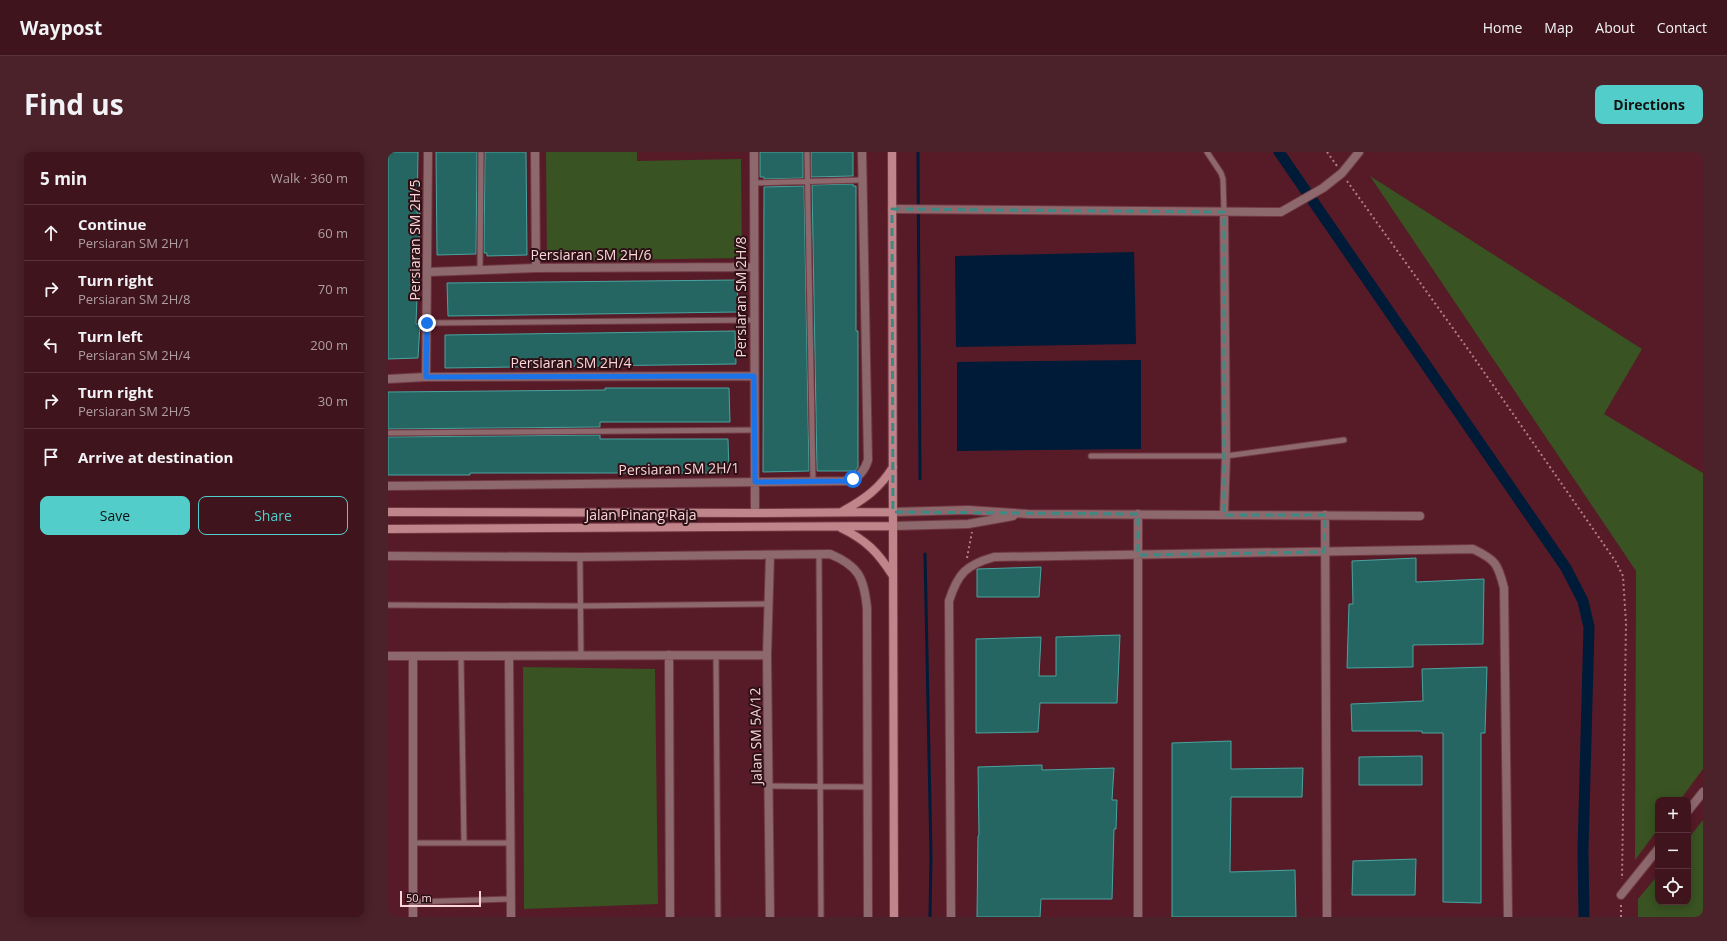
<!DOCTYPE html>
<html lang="en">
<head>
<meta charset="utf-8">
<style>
	:root { --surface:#40141d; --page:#4b212a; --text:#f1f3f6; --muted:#ae9ea4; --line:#59333b; --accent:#53cdc9 }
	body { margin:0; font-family:"Open Sans",sans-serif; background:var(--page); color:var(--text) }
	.controls { position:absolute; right:12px; bottom:12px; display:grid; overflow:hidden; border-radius:8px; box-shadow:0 2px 10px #0003 }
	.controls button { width:36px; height:36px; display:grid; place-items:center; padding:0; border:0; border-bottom:1px solid var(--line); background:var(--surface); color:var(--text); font:20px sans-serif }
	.scale { position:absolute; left:12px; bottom:10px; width:81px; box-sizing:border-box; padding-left:4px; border:2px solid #fcd5d8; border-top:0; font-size:11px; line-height:14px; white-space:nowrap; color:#fcd5d8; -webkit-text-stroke:3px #2b1115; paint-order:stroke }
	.stop { position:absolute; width:12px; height:12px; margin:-9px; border:3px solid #1a73e8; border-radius:50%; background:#fff }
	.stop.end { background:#1a73e8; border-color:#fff; box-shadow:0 1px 4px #0008 }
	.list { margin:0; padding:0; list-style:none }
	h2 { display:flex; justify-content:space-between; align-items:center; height:52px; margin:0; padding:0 16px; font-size:17px }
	h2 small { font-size:13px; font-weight:400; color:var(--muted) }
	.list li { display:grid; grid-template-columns:26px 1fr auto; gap:12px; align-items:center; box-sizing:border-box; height:56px; padding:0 16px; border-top:1px solid var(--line) }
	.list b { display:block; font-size:15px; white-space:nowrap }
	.list p { margin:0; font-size:13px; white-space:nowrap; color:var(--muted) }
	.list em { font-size:13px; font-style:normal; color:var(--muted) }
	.actions { display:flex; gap:8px; padding:12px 16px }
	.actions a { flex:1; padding:9px 0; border:1px solid var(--accent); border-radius:8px; text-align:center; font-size:14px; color:var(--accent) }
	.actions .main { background:var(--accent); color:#111 }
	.icon { flex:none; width:22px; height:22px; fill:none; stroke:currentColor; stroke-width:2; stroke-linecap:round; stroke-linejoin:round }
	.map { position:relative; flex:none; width:1315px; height:765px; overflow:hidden; border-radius:8px }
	header { display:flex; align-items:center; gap:24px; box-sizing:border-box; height:56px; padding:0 20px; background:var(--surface); border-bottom:1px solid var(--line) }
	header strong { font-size:19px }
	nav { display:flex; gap:22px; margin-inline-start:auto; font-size:14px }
	.intro { display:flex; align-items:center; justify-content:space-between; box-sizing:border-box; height:96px; padding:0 24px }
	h1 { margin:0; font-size:28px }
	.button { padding:10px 18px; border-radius:8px; background:var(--accent); color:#111; font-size:14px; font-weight:700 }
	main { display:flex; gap:24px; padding:0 24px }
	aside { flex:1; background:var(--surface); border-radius:8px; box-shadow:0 2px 10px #0003 }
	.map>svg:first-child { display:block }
</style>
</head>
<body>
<header>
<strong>Waypost</strong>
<nav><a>Home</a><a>Map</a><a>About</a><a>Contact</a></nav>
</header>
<div class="intro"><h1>Find us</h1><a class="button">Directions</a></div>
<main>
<aside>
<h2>5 min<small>Walk · 360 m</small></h2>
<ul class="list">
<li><svg class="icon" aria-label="ahead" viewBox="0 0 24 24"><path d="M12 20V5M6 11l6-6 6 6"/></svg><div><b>Continue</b><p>Persiaran SM 2H/1</p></div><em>60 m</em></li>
<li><svg class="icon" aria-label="right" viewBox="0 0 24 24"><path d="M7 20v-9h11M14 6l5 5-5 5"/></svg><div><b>Turn right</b><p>Persiaran SM 2H/8</p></div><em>70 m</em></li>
<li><svg class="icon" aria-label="left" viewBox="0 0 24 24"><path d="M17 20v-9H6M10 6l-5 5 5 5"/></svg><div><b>Turn left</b><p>Persiaran SM 2H/4</p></div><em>200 m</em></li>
<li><svg class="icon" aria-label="right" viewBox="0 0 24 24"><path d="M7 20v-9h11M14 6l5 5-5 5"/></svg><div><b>Turn right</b><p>Persiaran SM 2H/5</p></div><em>30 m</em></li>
<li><svg class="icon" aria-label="arrive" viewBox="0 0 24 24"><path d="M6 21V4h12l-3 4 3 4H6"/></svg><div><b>Arrive at destination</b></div></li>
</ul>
<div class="actions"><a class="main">Save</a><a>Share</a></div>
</aside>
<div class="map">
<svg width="1315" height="765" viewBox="0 0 1315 765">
	<rect width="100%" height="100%" fill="#561b27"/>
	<path fill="#395322" d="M158,0H249V9L353,7L354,106L159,109Z
		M982,24L1254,197L1216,262L1315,321V617L1292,648H1270V677L1247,708L1248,419Z
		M135,515L267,517L270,752L136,757Z
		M1315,668V765H1250V747L1270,723V750H1300V687Z"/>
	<path fill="#001b37" d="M746,100L748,192L568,195L567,104Z
		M753,208V297L569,299V210Z"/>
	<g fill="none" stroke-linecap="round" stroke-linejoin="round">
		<path stroke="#001b37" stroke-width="3" d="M530,0L532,327
			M537,402L543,705L542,765"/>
		<path stroke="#001b37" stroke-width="11" d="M891,0L1178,416L1195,449L1201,475L1195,698L1196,765"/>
	</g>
	<path fill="#256663" stroke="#48a4a0" d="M0,0H30L29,61H32L28,172H32L30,206L0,207Z
		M48,0H89L88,102L49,103Z
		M97,0H138L139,103L99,104V101H96Z
		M372,0H415V26L376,27V25H372Z
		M423,0H465V24L423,25Z
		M465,32V34H468V179H470V315L467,319H429L424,33Z
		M416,34L421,319L375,320L376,35Z
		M349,128L350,160L60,164L59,131Z
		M347,179L348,212L57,216V183Z
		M217,236H341L342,270H212V275L0,277V240L217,238Z
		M212,283V287H340L341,321H82V323H0V285Z
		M1028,406V430L1096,427L1095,492L1025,493V515L959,516L961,452H965L964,409Z
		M653,415L651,445H589V417Z
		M732,483L729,551H652L650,580L588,581V487L653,485L651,524H668V485Z
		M1099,515L1097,581H1093V751L1055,750V581H1034V579H964L963,552L1035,549L1034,517Z
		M843,589V617L915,616L914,645H843L842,720L907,718L908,765H784V591Z
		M1034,604V633H971V605Z
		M654,613V618L726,616L724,648H729L728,677H726L724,747H653L652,765H589L590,684L591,683L590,615Z
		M1028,707L1027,743H964L965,709Z"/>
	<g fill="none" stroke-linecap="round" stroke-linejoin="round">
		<defs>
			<path id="lane" d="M419,0L425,329
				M819,0L833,21L835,27L836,60
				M366,31L474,28
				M92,118L93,0
				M39,171L366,168
				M0,281L367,278
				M703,304H838L956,288
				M431,402L433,765
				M192,405L193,503
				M0,453L192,454L381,452
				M328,503L330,765
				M73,504L76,691
				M381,634L479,635
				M26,691H123
				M25,750L123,747"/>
			<path id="street" d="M147,0L148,116
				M366,0L367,361
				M504,57L893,60L935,36L954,21L971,0
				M40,120L148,116L366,115
				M38,225L40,0
				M0,227L38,225L366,224
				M0,334L460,329C470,326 477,318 480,308L474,0
				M505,360L580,358L640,362L1032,364
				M750,362V765
				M836,363L838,304L836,60
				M937,363L939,765
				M505,374L580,372L625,364
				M382,403L379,503L382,765
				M0,404L192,405L442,402C471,414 476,426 479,456L480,765
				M281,503L282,765
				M0,504L379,503
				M25,504V765
				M121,504L123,765
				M1300,659L1315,640
				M1233,743L1270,697
				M563,765L561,449C570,421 578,413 606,405L1085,397C1108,408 1110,412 1116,436L1120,765"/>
			<path id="secondary" d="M504,0L506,765
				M455,359C477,347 492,336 505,315
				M0,360L367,361L505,360
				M453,376C478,388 490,400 505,424
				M0,377L505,374"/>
		</defs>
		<use href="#lane" stroke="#713943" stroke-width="7"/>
		<use href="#street" stroke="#713943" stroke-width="10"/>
		<use href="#secondary" stroke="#713943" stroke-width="10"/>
		<path stroke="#b07f86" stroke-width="2" stroke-dasharray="2 3" stroke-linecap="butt" d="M939,0L949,14
			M959,29L1082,200L1228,410L1235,424L1238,471L1234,727
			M579,406L584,380
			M1233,765V752"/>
		<use href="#lane" stroke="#8d686c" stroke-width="5"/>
		<use href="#street" stroke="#8d686c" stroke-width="8"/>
		<use href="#secondary" stroke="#c0858b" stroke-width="8"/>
	</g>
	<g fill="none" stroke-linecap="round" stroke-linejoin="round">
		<path stroke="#1a73e8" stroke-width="5" d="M39,171L38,225L366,224L367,330L460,329L465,327"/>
	</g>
	<path fill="none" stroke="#3e8983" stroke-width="3" stroke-dasharray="8 5" stroke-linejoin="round" d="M504,57L836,60V363H937L936,400L750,403V362L505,360Z"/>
	<g text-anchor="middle" stroke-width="4" stroke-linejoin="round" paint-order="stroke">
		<g font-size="14" fill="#fcd5d8" stroke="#2b1115">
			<text transform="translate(27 88) rotate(-90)" y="5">Persiaran SM 2H/5</text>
			<text x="203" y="108">Persiaran SM 2H/6</text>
			<text transform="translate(353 145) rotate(-90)" y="5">Persiaran SM 2H/8</text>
			<text x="183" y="216">Persiaran SM 2H/4</text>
			<text transform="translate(291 317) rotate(-1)" y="5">Persiaran SM 2H/1</text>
			<text x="253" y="368">Jalan Pinang Raja</text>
			<text transform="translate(368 584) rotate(-91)" y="5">Jalan SM 5A/12</text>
		</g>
	</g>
</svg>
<div class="controls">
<button>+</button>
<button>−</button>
<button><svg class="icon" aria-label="locate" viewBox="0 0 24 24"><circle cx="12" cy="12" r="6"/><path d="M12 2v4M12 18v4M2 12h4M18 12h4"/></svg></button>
</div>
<div class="scale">50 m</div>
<div class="stop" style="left:465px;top:327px"></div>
<div class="stop end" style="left:39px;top:171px"></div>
</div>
</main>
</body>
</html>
